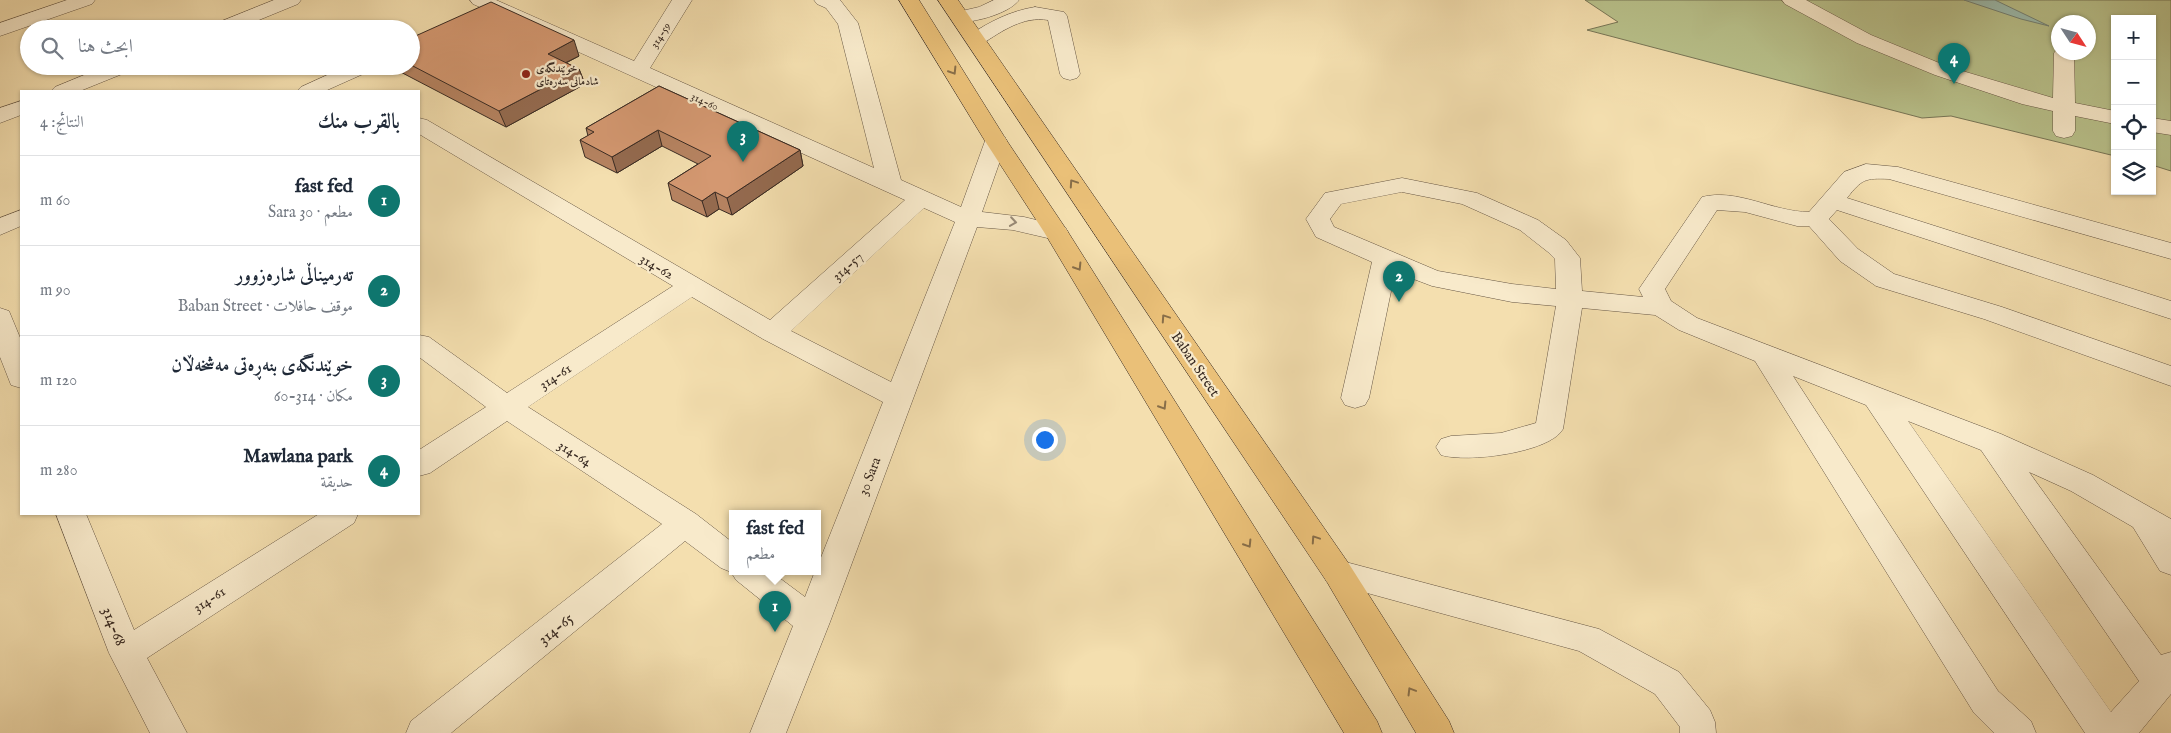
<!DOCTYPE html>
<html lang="ar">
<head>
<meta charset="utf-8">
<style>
	:root { --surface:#fff; --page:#f2f2f3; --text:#1f2937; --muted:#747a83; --line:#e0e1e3; --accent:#0f766e }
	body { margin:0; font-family:"IM FELL English",Amiri,serif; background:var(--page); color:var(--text); direction:rtl }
	.controls { position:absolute; right:15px; top:15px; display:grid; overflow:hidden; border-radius:0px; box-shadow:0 1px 4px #0004 }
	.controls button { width:45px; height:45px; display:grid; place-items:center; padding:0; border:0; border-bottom:1px solid var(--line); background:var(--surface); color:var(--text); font:25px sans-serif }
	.compass { position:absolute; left:2051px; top:15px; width:45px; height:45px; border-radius:50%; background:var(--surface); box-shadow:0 1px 4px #0004; rotate:126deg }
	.you { position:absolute; left:1044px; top:439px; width:18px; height:18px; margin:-12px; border:4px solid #fff; border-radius:50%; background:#1a73e8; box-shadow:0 0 0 8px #1a73e833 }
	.badge { display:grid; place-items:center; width:32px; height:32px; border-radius:50%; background:var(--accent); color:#fff; font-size:16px; font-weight:700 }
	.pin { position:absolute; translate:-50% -41px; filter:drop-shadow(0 1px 2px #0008) }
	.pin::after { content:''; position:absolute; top:26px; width:18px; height:15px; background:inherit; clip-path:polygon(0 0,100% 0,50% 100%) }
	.popup { position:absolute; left:729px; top:510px; width:92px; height:65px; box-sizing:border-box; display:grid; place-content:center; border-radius:0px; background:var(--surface); filter:drop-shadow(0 1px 4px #0005); font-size:16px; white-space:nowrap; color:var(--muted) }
	.popup b { font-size:19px; color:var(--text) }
	.popup::after { content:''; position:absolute; left:50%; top:100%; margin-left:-10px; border:10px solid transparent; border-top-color:var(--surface) }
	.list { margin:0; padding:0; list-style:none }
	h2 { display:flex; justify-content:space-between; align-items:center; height:65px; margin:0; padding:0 20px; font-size:21px }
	h2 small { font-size:16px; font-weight:400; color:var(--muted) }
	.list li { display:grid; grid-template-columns:32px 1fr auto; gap:15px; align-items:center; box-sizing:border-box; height:90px; padding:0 20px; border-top:1px solid var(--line) }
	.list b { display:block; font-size:19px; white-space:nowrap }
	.list p { margin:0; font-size:16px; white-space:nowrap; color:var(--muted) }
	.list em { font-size:16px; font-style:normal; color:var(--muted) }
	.icon { flex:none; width:28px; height:28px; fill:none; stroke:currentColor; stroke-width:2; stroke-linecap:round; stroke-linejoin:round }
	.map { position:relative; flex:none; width:2171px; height:733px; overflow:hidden; direction:ltr }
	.search { position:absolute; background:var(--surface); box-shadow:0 1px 4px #0004; left:20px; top:20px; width:400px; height:55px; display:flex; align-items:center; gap:12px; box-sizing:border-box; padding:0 18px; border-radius:28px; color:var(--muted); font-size:19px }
	.panel { position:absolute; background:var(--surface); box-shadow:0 1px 4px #0004; left:20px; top:90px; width:400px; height:425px; border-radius:0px; direction:rtl }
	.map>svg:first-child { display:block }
</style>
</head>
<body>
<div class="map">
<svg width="2171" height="733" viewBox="0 0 2171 733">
	<rect width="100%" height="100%" fill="#f4dfaf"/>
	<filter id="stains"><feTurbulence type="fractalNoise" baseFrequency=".004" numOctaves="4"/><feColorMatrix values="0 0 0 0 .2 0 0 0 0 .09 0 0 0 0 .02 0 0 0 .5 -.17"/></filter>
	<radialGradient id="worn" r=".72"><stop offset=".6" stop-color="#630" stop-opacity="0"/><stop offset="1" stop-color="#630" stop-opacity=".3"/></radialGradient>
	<path fill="#b9c28c" stroke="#787657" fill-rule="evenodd" d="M1585,0H2171V171L2152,165V19H2115V156L1951,116L1922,118L1587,30L1618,22ZM2058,22H2088V52H2058Z"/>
	<path fill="#9cbcae" stroke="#748276" d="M1964,0H1995L2049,26L2021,19Z"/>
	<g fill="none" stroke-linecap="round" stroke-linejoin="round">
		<defs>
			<path id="minor" d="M67,0H95L92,4L0,36V23Z
				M274,0H301L298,4L237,29H209L212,25Z
				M470,0H496L634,61L672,0H692L650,68L874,168L838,24L826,8L817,4L814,0H840L858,23L901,180L961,207L985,141L988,136L996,134L1004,136L1007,141L982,212L1024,217L1065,227L1068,232L1065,237L1056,240L1013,230L977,227L830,622L786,733H750L793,626L736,580L731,572L721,568L685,541L451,733H406L411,721L662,524L507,421L430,473L419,476V450L486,407L419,357V335L429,337L507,393L673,286L419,134V118L427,120L770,320L905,200L473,4ZM924,208L955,222L891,382L791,331ZM692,297L763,339L883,402L818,565V571H815L805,597L770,571H732V542L696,514L528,407Z
				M994,0H1019C1009,14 969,25 953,21L950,17L953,13L979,7Z
				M1782,0H1806L1871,35L1949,67L2053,98L2054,53L2058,48V52H2074L2075,103L2115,111V124L2075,116V131L2072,136L2064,138L2056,136L2053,131V111L2022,104L1935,75L1857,43L1785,4Z
				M1035,7L1064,12L1067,16L1080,74L1077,78L1070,80L1063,78L1060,74L1048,20C1023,16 1002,31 982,44L975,46L968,44L965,40L968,36C989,22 1010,11 1035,7Z
				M106,66H135L132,70L80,91H51L55,87Z
				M347,66H375L372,70L325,91H297L301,87Z
				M21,101V115L0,123V108Z
				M2152,118L2171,121V135L2152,132Z
				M1866,164L1898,167L2171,243V259L1889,179C1865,178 1862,179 1847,198L2171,301V319L1837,210L1829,219L1858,249L1894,274L2002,307L2171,366V386L1984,319L1876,286L1840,261L1809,226H1797L1745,212L1717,210L1665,289L1671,301L1697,318L2001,434L2093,475L2171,519V575L2160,571L2133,527L2071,491L2029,472L2161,655L2171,652V694L2139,733H2085L1866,405L1793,376L1998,691L2031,721L2036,733H1994L1974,713L1755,361L1679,330L1655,315L1582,308L1563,429C1550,453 1466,463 1441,455L1436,447L1441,439L1451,436L1501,433L1536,423L1556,306L1512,302L1432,286L1395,272L1369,398L1365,405L1355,408L1345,405L1341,398L1372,262L1316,237L1306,219L1325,193L1402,178L1477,193L1538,220L1566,240L1580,258L1582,291L1643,297L1639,289L1702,197C1738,188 1773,212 1809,212L1844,172ZM1402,192L1462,204L1520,230L1548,252L1555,259L1556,289L1512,284L1438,271L1334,227L1330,219L1341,204ZM1908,421L1981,450L2139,681L2111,712Z
				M21,210V226L0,235V218Z
				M0,308L9,311L21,340V388L11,385L0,357Z
				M56,514H86L134,630L319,514H358L354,523L147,658L187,733H150L109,653Z
				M1338,560L1599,629L1679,672L1710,710L1715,722L1716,733H1680V727L1655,694L1579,651L1327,582L1322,573L1327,564Z"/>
			<path id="major" d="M899,0H919L1007,141L1068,232L1377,721L1382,733H1344L1044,232L985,141Z
				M938,0H958L1349,564L1449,721L1454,733H1416L1327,582Z"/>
		</defs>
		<use href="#minor" stroke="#675745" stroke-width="1"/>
		<use href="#major" stroke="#382a22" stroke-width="1"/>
		<use href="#minor" fill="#f8eacb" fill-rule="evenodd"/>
		<use href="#major" fill="#eac078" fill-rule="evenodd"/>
	</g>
	<path fill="#b68361" stroke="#382a22" d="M411,38L579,56L566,63L579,69L585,84L506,127L391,67L411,66Z
		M659,86L800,150L803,166L732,215L719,209L707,217L672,200L668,183L698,164L662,146L617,173L585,157L580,140L588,136L586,128Z"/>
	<path fill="#946a4f" stroke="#382a22" d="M574,40L579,56L553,69L548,54Z
		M579,69L585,84L506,127L499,111Z
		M658,130L662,146L617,173L612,157Z
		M800,150L803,166L732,215L727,198Z
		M715,192L719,209L707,217L702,201Z"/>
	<path fill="#d49871" stroke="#382a22" d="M491,2L574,40L548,54L579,69L499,111L411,65V38Z
		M659,86L800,150L727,198L715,192L702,201L668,183L711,156L658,130L612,157L580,140L594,132L586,128Z"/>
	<defs><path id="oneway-chevron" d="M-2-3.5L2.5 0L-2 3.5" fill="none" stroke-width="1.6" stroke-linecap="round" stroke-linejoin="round" transform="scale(1.25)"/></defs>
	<g stroke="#886e49">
		<use href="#oneway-chevron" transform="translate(953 71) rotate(58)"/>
		<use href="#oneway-chevron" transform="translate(1073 183) rotate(-124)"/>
		<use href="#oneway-chevron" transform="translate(1078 267) rotate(58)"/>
		<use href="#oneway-chevron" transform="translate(1165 318) rotate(-124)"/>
		<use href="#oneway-chevron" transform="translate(1163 406) rotate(58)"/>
		<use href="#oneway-chevron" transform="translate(1315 539) rotate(-124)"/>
		<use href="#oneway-chevron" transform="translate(1248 544) rotate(58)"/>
		<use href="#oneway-chevron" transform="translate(1411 691) rotate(-121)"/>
	</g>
	<use stroke="#988a76" href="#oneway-chevron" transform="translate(1013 222) rotate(8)"/>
	<circle fill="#8f2418" stroke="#f8eacb" stroke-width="2" cx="526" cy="74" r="5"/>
	<g text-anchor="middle" stroke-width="4.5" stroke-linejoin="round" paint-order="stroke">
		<g font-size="11" fill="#382a22" stroke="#f8eacb">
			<text transform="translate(660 35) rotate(-58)" y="4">314-59</text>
			<text transform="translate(705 101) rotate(24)" y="4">314-60</text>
		</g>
		<g font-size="11" font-weight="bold" fill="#382a22" stroke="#f8eacb" text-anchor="start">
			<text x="536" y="72">خوێندنگەی<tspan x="536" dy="13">شادمانی سەرەتای</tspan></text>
		</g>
		<g font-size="14" fill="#382a22" stroke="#f8eacb">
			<text transform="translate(657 266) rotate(30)" y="5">314-62</text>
			<text transform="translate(847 266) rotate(-42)" y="5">314-57</text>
			<text transform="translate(1196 364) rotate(56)" y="5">Baban Street</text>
			<text transform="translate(555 376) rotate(-33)" y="5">314-61</text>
			<text transform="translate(575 453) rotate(32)" y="5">314-64</text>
			<text transform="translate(869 476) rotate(-69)" y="5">30 Sara</text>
			<text transform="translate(209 599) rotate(-33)" y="5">314-61</text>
		</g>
		<g font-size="16" fill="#382a22" stroke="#f8eacb">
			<text transform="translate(115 626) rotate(68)" y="6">314-68</text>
			<text transform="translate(555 628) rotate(-39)" y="6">314-65</text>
		</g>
	</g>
	<rect width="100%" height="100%" filter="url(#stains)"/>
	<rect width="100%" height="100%" fill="url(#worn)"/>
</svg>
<div class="controls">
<button>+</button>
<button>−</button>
<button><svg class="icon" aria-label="locate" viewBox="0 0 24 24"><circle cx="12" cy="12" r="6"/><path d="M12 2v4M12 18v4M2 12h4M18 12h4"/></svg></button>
<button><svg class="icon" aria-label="layers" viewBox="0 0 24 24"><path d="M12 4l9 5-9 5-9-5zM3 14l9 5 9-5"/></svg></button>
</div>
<svg class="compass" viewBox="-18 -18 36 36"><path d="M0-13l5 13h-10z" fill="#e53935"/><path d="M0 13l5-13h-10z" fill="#747a83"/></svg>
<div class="you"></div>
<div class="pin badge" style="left:775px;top:632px">1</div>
<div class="popup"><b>fast fed</b>مطعم</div>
<div class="pin badge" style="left:1399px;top:302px">2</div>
<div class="pin badge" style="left:743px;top:162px">3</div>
<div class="pin badge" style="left:1954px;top:84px">4</div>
<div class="search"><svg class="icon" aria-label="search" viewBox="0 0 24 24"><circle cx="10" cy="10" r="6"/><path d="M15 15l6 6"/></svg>ابحث هنا</div>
<section class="panel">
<h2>بالقرب منك<small>النتائج: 4</small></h2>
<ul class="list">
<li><span class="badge">1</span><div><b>fast fed</b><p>مطعم · 30 Sara</p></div><em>60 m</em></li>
<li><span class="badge">2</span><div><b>تەرمیناڵی شارەزوور</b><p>موقف حافلات · Baban Street</p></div><em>90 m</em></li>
<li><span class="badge">3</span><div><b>خوێندنگەی بنەڕەتی مەشخەڵان</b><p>مكان · 314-60</p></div><em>120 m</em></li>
<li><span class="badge">4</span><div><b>Mawlana park</b><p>حديقة</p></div><em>280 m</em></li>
</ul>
</section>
</div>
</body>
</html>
